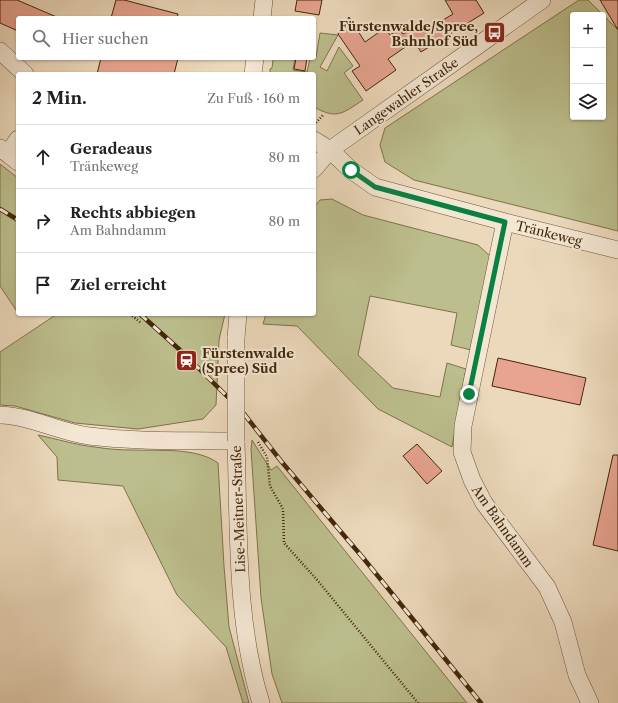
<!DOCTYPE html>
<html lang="de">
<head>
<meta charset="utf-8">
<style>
	:root { --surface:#fff; --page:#f6f6f6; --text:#202124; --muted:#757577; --line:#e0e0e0 }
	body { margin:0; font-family:"Libre Caslon Text",serif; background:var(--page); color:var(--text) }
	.controls { position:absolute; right:12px; top:12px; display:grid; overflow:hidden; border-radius:4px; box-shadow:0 1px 3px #0004 }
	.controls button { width:36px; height:36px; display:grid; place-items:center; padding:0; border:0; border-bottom:1px solid var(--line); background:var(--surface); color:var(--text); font:20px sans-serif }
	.stop { position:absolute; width:12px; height:12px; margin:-9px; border:3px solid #0b8043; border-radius:50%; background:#fff }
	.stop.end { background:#0b8043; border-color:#fff; box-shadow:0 1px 4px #0008 }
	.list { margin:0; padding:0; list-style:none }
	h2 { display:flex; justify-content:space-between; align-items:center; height:52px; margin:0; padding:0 16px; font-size:17px }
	h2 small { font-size:13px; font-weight:400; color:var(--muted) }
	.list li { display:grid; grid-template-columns:26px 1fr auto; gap:12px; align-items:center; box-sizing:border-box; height:64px; padding:0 16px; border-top:1px solid var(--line) }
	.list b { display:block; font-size:15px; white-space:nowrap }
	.list p { margin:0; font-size:13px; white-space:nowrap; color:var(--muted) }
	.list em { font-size:13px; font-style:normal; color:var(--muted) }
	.icon { flex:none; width:22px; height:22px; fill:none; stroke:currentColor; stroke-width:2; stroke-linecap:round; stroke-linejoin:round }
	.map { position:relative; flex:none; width:618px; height:703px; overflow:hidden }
	.search { position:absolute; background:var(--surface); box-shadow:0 1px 3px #0004; left:16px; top:16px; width:300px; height:44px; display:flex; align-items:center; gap:10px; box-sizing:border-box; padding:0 14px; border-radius:4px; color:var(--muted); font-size:15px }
	.panel { position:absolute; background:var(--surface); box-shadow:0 1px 3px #0004; left:16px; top:72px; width:300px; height:244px; border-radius:4px }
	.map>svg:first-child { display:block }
</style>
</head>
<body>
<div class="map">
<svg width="618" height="703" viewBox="0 0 618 703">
	<rect width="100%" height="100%" fill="#ecd9bc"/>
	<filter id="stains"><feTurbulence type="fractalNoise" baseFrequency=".005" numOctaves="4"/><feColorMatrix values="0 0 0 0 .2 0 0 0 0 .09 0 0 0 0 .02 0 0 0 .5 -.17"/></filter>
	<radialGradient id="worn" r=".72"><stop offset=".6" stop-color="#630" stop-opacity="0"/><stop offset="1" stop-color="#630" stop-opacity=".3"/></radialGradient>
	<path fill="#bcbe8d" stroke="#7f724b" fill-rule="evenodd" d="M579,0H588L618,30V231L414,180L385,162L380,145L385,128ZM573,15H603V117H573Z
		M320,33L338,35L320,67L327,71L339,47L353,66L344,73L363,100C343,113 337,120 314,107V74H270V69L272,68L273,60L272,58H295L293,70L307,72L310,58L316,57Z
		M0,164L18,178V313L0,286Z
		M332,199L363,215L478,245L490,256L471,350L451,345L457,313L370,296L358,355L393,388L440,397L447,363L466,369L452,447L378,409L297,326L263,324L266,314H314V207L320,200Z
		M57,314H225L219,340L216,405L203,419L138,429L75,423L15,406L0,405V352Z
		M38,435C57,439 76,445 95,447C107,449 120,450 132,450C158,451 196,447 218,463L224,566L229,627L249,703H243L226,647L177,595L123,486L58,480L57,457Z
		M252,440L271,470L277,466L467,703H282L272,674L261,598L251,449Z"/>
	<path fill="#e8a491" stroke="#422709" d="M0,0H17L59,18H18V31L0,23Z
		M116,0H124L178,14L177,18H111Z
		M297,0H322L319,15L295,11Z
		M445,0H476L484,13L421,52L414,41L388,59L396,70L366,91L352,71L360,66L338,34L349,17L365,42L385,28L390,35L399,29L403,34L423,22L428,29L453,14Z
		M600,0H618V30Z
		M101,58H178L174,74H97Z
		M296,58H307L305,71L294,69Z
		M498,358L586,378L580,405L492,386Z
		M417,444L442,471L427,484L403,456Z
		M613,455H618V551L593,545Z"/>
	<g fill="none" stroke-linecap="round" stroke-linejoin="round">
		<defs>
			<path id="minor" d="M262,18L264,0
				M0,51L25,74
				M253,74L255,58
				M314,140L330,150L351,170L375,187L505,222L618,250
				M0,148L18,162
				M8,154L18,139
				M314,169L330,150L542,0
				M505,222L463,426L462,452L472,480L484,503L547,587L563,622L577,675L590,703
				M236,338L238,314
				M0,415C31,416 59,432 89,436C138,442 187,440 236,441C239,528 235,619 261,703"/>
		</defs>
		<use href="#minor" stroke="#6c5436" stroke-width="18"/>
		<path stroke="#422709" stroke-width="2.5" stroke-dasharray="1 2" stroke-linecap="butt" d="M314,125L323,115
			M130,314L141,323
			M258,442L267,457L270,486L283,509L284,543L318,581L418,703"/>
		<use href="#minor" stroke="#f3e6d3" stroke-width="17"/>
		<defs>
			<path id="rail" d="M0,209L18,220
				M140,314L180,350L241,410L281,461L364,559L481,703"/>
		</defs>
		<use href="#rail" stroke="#422709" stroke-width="4.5"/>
		<use href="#rail" stroke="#f3e6d3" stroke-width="3" stroke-dasharray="9" stroke-linecap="butt"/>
		<defs>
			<path id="minor-bridge" d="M236,441V338"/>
		</defs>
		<use href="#minor-bridge" stroke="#6c5436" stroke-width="18" stroke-linecap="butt"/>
		<use href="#minor-bridge" stroke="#f3e6d3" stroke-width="17"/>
	</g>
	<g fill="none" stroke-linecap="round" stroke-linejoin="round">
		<path stroke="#0b8043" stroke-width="5" d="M351,170L375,187L505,222L469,394"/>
	</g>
	<defs>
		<symbol id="bus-square" viewBox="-11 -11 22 22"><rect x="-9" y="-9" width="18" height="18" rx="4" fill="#8f2418" stroke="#f3e6d3"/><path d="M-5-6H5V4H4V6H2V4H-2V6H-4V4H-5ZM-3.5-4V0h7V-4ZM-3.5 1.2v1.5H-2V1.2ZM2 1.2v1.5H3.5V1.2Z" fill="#fff"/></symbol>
		<symbol id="station-square" viewBox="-11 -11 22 22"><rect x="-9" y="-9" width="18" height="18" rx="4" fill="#8f2418" stroke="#f3e6d3"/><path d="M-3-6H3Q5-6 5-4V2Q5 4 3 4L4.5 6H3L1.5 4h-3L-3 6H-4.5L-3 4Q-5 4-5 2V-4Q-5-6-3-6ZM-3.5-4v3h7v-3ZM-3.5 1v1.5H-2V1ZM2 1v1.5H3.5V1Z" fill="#fff"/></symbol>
	</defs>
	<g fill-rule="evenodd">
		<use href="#bus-square" x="482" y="20" width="25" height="25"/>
		<use href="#station-square" x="174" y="348" width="25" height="25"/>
	</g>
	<g text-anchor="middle" stroke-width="4" stroke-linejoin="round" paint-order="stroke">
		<g font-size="13" font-weight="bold" fill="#422709" stroke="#f3e6d3" text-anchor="end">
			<text x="478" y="31">Fürstenwalde/Spree,<tspan x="478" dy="15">Bahnhof Süd</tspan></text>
			<text x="202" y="358" text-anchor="start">Fürstenwalde<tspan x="202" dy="15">(Spree) Süd</tspan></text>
		</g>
		<g font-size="13" fill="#422709" stroke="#f3e6d3">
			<text transform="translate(406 96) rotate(-35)" y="5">Langewahler Straße</text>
			<text transform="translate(549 233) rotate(14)" y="5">Tränkeweg</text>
			<text transform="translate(238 509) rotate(-92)" y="5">Lise-Meitner-Straße</text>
			<text transform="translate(503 526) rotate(55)" y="5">Am Bahndamm</text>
		</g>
	</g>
	<rect width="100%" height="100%" filter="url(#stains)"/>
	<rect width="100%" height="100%" fill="url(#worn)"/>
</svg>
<div class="controls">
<button>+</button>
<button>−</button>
<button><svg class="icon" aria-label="layers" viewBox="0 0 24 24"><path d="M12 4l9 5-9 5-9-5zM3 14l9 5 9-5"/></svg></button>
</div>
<div class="stop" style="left:351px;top:170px"></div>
<div class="stop end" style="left:469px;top:394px"></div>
<div class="search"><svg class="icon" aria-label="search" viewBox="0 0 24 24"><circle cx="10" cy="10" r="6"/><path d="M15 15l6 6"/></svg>Hier suchen</div>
<section class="panel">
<h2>2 Min.<small>Zu Fuß · 160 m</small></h2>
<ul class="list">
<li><svg class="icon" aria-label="ahead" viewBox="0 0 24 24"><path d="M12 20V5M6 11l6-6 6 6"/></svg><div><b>Geradeaus</b><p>Tränkeweg</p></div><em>80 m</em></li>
<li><svg class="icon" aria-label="right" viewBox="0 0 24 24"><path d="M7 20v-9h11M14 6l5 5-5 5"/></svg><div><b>Rechts abbiegen</b><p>Am Bahndamm</p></div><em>80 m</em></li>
<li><svg class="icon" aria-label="arrive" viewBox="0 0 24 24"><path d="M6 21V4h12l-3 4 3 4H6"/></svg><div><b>Ziel erreicht</b></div></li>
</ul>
</section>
</div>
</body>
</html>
